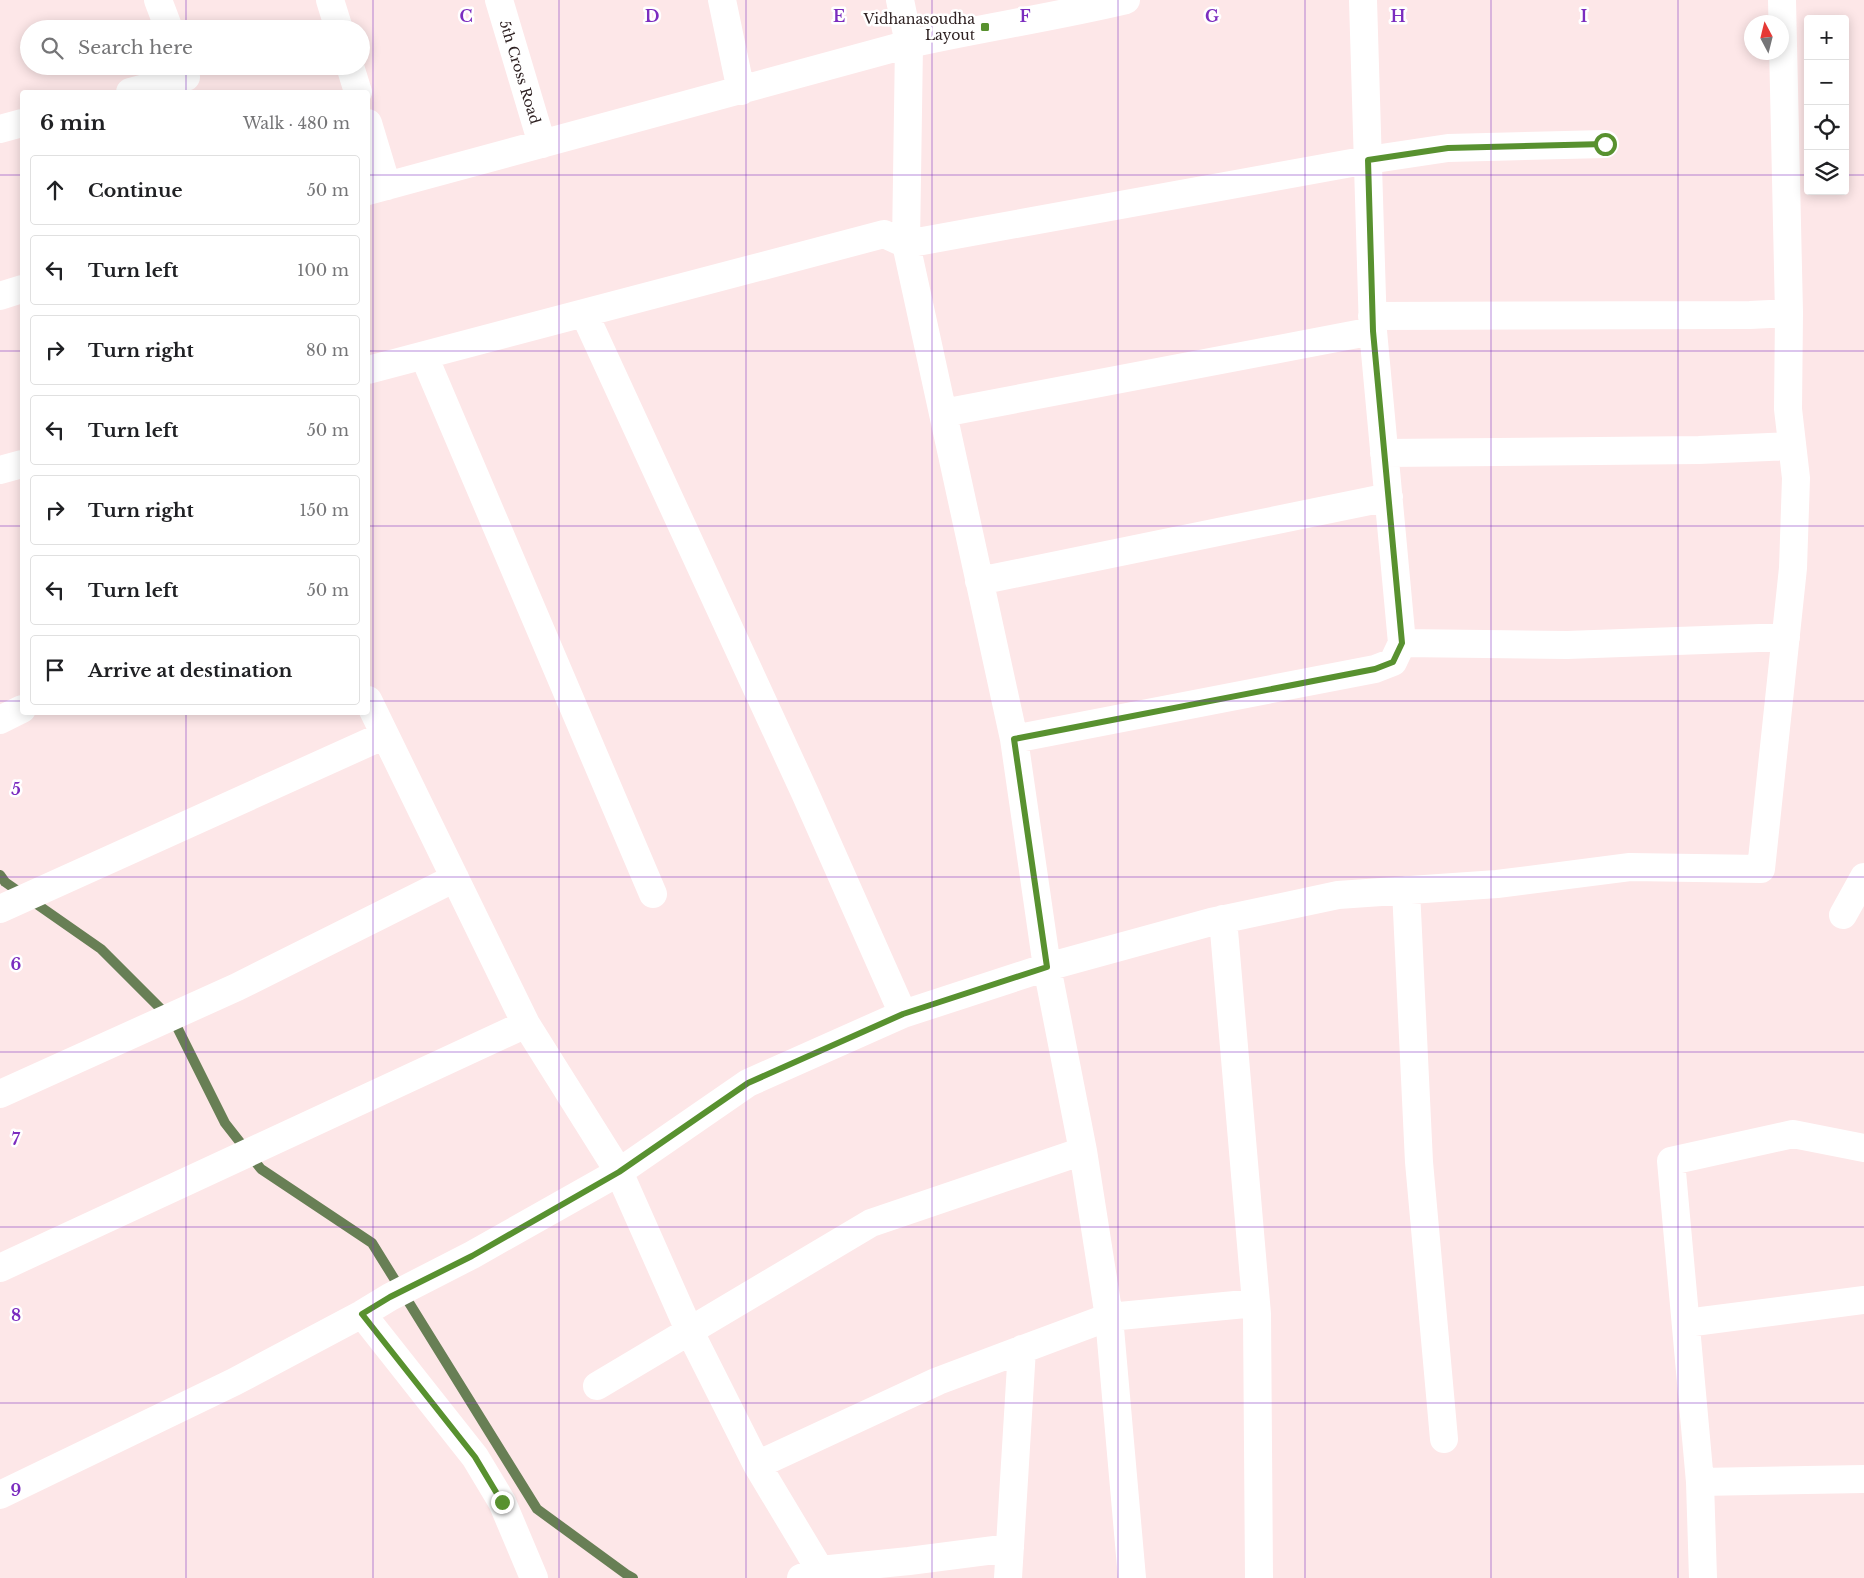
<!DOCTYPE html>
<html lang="en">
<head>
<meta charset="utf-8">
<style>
	:root { --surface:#fff; --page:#f6f6f6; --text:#202124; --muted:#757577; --line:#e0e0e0 }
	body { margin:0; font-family:"Libre Baskerville",serif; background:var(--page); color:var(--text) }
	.controls { position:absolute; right:15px; top:15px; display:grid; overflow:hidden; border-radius:5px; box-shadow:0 2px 12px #0003 }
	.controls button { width:45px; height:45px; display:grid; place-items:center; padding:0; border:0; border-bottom:1px solid var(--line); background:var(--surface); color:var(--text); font:25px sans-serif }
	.compass { position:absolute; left:1744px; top:15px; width:45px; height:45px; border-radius:50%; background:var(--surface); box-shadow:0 2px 12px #0003; rotate:353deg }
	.stop { position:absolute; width:15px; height:15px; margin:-11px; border:4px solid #58912f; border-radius:50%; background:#fff }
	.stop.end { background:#58912f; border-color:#fff; box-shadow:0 1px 5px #0008 }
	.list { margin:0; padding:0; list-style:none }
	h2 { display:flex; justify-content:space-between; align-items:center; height:65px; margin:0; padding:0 20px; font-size:21px }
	h2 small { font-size:16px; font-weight:400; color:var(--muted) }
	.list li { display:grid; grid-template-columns:32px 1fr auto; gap:15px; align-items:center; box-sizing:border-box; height:70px; margin:0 10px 10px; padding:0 10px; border:1px solid var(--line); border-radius:5px }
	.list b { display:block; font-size:19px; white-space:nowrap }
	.list em { font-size:16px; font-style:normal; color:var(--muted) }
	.icon { flex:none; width:28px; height:28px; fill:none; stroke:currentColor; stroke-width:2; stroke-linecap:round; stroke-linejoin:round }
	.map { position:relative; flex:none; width:1864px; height:1578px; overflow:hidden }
	.search { position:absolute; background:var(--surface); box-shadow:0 2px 12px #0003; left:20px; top:20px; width:350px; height:55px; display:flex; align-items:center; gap:12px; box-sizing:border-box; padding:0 18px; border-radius:28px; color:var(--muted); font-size:19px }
	.panel { position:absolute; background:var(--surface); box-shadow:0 2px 12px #0003; left:20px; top:90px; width:350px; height:625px; border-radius:5px }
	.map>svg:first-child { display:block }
</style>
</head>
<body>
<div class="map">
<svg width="1864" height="1578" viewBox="0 0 1864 1578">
	<rect width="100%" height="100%" fill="#fde7e8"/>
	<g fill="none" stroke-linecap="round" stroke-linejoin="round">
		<path stroke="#687f55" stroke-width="10" d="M0,875L5,882L101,949L175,1023L225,1123L261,1169L372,1243L537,1509L626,1574L633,1578"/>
		<path stroke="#fff" stroke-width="28" d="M158,0L169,29
			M330,0L339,29
			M499,0L542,144
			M722,0L741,91
			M350,66L358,92
			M130,92L186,77
			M368,123L387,186
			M0,129L22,123
			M368,191L909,44L906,244L1014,739L1047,967L1083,1151L1109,1317L1132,1578
			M0,296L22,289
			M584,313L805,793L903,1014
			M1372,316L1750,315L1789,313
			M424,356L653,894
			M368,370L884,234L906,244L1368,160L1448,148L1605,144
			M943,413L1373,331
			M1384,453L1699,450L1792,446
			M0,470L22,464
			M979,581L1389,497
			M1402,643L1567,645L1786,637
			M368,700L526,1024L619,1172L689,1330L757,1465L938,1381L1109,1317L1256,1303
			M0,720L22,709
			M1014,739L1375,669L1393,662L1402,643L1373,331L1363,0
			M1406,890L1419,1162L1444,1439
			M0,909L385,735
			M1843,915L1864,877
			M1223,919L1257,1314L1259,1578
			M0,1094L237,987L455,878
			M0,1268L526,1024
			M362,1314L475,1457L502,1502L534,1578
			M1686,1323L1864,1300
			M597,1386L871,1223L1083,1151
			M757,1465L820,1570
			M1700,1482L1864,1479
			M0,1495L234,1382L362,1314L390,1297L472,1255L619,1172L748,1083L903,1014L1047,967L1211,922L1338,895L1497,884L1630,867L1761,869L1793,568L1796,478L1788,409L1789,313L1782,0
			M801,1578L820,1570L909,1561L1010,1548
			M1008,1578L1022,1349
			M1703,1578L1700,1482L1671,1161L1793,1134L1864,1148"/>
		<path stroke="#fff" stroke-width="28" d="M900,0L909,44C981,28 1054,17 1126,0"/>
	</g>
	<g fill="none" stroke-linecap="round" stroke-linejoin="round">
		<path stroke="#58912f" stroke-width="6" d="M502,1502L475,1457L362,1314L390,1297L472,1256L619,1172L748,1083L903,1014L1047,967L1014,739L1375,669L1393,662L1402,643L1373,331L1368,160L1448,148L1605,144"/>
	</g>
	<path fill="none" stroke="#7b2cbf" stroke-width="1" stroke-opacity="0.55" d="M186,0V29M373,0V1578M559,0V1578M746,0V1578M932,0V1578M1118,0V1578M1305,0V1578M1491,0V1578M1678,0V1578M186,66V92M0,175H22M368,175H1808M1845,175H1864M0,351H22M368,351H1864M0,526H22M368,526H1864M0,701H22M368,701H1864M186,712V1578M0,877H1864M0,1052H1864M0,1227H1864M0,1403H1864"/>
	<rect fill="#58912f" stroke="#fff" stroke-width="2" x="980" y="22" width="10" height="10" rx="2.5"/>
	<g text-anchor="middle" stroke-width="5" stroke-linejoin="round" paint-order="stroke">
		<g font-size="14" fill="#2f2223" stroke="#fff" text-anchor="end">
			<text x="975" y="24">Vidhanasoudha<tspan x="975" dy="16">Layout</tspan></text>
		</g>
		<g font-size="14" fill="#2f2223" stroke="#fff">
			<text transform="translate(520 72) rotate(73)" y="5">5th Cross Road</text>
		</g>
	</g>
	<g font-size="16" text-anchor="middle" font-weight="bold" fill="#7b2cbf" stroke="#fff" stroke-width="5" stroke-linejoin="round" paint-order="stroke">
		<text x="466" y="22">C</text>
		<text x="652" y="22">D</text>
		<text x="839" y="22">E</text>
		<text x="1025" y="22">F</text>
		<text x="1212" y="22">G</text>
		<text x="1398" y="22">H</text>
		<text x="1584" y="22">I</text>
		<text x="16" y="795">5</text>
		<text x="16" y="970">6</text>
		<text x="16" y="1145">7</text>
		<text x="16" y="1321">8</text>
		<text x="16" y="1496">9</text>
	</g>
</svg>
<div class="controls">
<button>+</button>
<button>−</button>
<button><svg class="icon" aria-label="locate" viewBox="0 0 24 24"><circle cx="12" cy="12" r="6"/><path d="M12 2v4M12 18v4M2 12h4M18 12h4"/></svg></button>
<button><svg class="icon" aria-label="layers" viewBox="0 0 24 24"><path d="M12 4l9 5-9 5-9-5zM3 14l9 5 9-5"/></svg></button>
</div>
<svg class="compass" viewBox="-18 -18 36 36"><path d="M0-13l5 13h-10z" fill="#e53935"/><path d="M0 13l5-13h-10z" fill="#757577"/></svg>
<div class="stop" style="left:1605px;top:144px"></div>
<div class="stop end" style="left:502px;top:1502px"></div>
<div class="search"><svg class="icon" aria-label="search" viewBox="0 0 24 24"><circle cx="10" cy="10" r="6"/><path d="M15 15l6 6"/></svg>Search here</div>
<section class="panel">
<h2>6 min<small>Walk · 480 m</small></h2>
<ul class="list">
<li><svg class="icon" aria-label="ahead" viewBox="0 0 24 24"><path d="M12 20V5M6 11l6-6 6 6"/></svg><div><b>Continue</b></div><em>50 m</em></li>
<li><svg class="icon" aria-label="left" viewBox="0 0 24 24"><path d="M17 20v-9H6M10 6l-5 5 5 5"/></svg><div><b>Turn left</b></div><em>100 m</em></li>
<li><svg class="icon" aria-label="right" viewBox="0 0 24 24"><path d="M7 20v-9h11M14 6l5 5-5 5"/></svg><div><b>Turn right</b></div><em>80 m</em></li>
<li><svg class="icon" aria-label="left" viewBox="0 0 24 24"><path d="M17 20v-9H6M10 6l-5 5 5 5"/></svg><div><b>Turn left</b></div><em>50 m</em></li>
<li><svg class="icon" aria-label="right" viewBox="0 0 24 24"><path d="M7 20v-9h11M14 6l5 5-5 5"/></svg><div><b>Turn right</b></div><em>150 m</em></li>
<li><svg class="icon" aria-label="left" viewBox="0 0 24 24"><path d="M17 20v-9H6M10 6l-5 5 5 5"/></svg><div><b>Turn left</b></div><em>50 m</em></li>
<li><svg class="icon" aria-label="arrive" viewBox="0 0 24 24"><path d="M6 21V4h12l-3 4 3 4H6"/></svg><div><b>Arrive at destination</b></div></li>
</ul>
</section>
</div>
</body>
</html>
